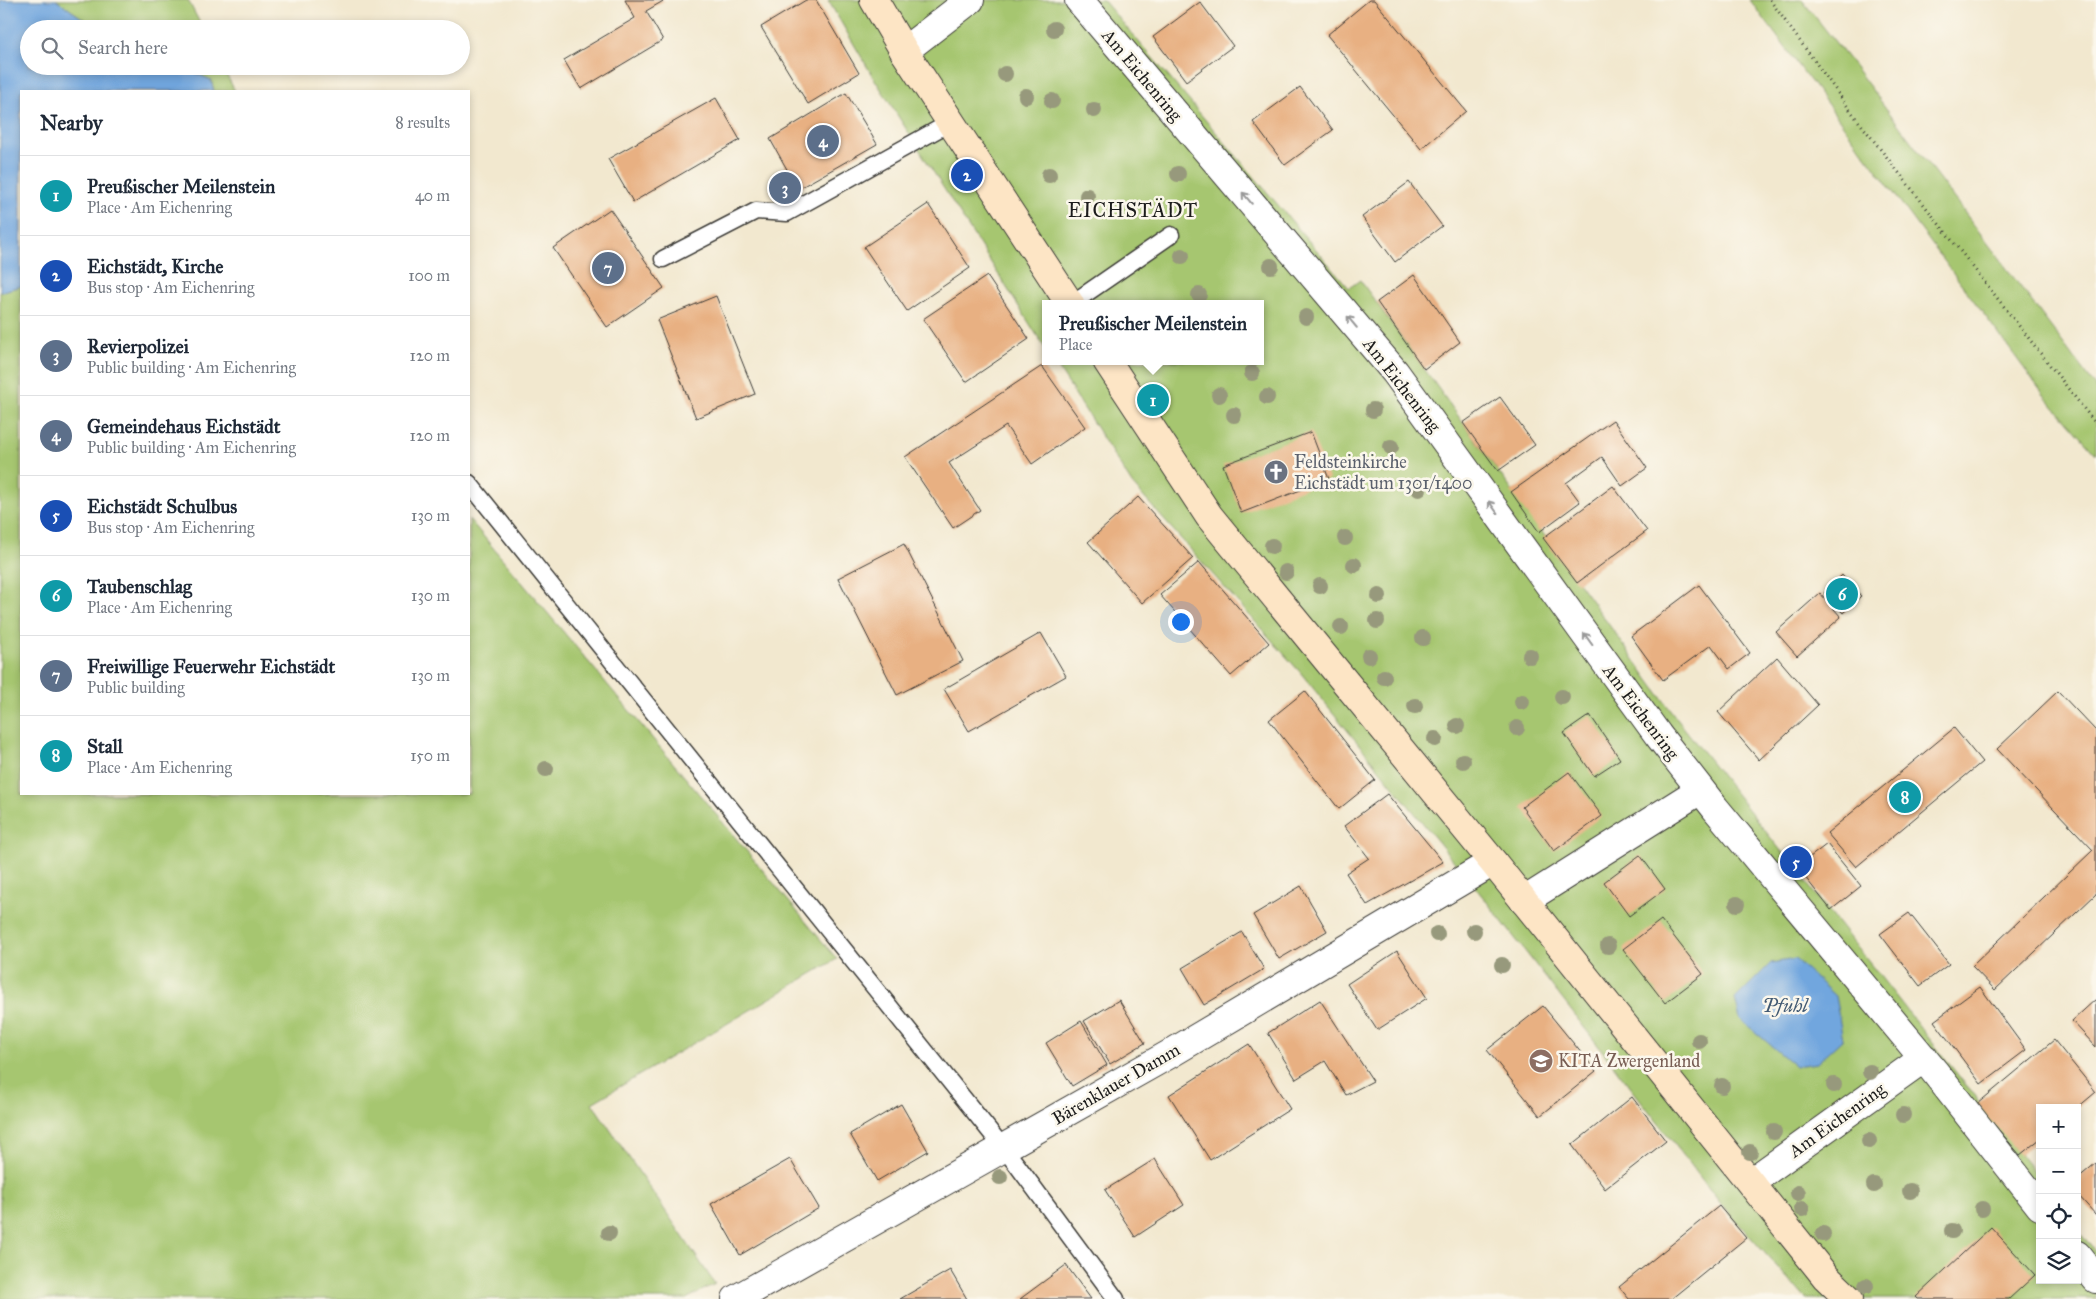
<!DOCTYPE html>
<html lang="en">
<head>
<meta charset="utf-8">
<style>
	:root { --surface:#fff; --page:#f2f2f3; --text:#1f2937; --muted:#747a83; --line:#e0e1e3; --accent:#111827 }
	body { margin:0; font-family:"IM FELL Great Primer",serif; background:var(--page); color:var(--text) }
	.controls { position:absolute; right:15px; bottom:15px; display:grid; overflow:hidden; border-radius:0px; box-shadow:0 2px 8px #0003 }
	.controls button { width:45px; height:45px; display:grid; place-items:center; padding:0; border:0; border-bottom:1px solid var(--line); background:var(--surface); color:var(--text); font:25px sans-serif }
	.you { position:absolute; left:1180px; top:621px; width:18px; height:18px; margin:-12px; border:4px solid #fff; border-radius:50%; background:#1a73e8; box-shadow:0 0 0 8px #1a73e833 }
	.badge { display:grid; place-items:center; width:32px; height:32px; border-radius:50%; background:var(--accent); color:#fff; font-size:16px; font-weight:700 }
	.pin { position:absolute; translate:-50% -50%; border:2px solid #fff; box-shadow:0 1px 5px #0006 }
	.popup { position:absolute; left:1042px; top:300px; width:222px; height:65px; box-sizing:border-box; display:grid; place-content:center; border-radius:0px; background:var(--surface); filter:drop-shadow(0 1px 4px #0005); font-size:16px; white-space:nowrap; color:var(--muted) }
	.popup b { font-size:19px; color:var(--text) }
	.popup::after { content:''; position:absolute; left:50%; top:100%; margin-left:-10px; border:10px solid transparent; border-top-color:var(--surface) }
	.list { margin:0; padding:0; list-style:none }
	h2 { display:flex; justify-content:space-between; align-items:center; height:65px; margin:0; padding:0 20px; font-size:21px }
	h2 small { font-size:16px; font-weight:400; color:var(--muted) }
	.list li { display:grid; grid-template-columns:32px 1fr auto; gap:15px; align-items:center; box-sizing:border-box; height:80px; padding:0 20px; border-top:1px solid var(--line) }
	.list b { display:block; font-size:19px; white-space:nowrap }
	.list p { margin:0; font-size:16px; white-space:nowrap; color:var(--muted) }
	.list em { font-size:16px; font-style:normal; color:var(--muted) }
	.icon { flex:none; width:28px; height:28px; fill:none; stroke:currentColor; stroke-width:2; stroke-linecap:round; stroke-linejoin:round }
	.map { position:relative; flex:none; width:2096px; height:1299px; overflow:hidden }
	.search { position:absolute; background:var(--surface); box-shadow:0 2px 8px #0003; left:20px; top:20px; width:450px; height:55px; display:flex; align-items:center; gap:12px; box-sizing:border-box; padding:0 18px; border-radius:28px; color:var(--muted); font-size:19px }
	.panel { position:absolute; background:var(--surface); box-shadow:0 2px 8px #0003; left:20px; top:90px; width:450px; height:705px; border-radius:0px }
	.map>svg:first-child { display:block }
</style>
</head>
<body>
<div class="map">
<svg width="2096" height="1299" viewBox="0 0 2096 1299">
	<rect width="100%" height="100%" fill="#fbf7ec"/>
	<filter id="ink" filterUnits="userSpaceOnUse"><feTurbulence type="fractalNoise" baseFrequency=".02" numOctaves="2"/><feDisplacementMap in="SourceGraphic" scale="10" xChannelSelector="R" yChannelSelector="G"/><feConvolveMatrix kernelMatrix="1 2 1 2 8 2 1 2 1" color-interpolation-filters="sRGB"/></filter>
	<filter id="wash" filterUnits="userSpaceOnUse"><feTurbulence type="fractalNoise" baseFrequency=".0096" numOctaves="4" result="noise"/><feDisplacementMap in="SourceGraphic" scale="20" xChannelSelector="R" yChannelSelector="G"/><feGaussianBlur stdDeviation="1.12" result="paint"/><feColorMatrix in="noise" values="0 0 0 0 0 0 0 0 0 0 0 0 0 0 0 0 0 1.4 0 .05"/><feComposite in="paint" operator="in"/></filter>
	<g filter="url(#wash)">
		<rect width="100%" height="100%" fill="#f2e8cf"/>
		<path fill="#a6c66f" stroke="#617146" d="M56,0H188L203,29H98Z
			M828,0H1103L1349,288L1360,280L1677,719L2040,1179V1280H2077V1228L2096,1253V1299H1806L1721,1204L1483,897L1300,672L1132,484L1054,361H1260V304H1046L1045,348L872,75Z
			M1750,0H1802L1855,67L2096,387V454L2044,395Z
			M180,66H222L235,91H214L211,80Z
			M21,286V794H469V519L837,959L592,1103L715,1284L686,1299H0V292Z"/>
		<path fill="#71a6de" stroke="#46617d" d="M0,0H56L98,29H29V66H180L211,80L214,91H21V286L0,292Z
			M1795,959L1835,996L1843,1039L1817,1063L1795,1066L1740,1019L1735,999L1771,963Z"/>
		<g id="blocks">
			<path fill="#e8b082" d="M625,0H665L646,11L663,40L581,89L564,60L635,18Z
				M806,0H816L859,73L808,104L761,27Z
				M1369,0H1374L1466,111L1421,149L1327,35Z
				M1200,2L1233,46L1186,81L1153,37Z
				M1300,87L1333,130L1285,165L1253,122Z
				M846,93L877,144L798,189L770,139Z
				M716,98L740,140L633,202L608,159Z
				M1409,182L1442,226L1395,262L1362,217Z
				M928,204L970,268L907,311L864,247Z
				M610,209L664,288L607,327L553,248Z
				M1414,275L1460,342L1424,369L1377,302Z
				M987,276L1029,339L966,382L923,319Z
				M716,296L755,394L696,418L657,320Z
				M1042,366L1085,427L1032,464L1006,426L949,463L980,510L953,528L905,457Z
				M1500,397L1535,445L1498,471L1463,423Z
				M1613,420L1647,468L1622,486L1602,457L1566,483L1580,502L1539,532L1511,492Z
				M1311,432L1329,479L1241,513L1223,465Z
				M1613,486L1647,531L1577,583L1543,538Z
				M1138,497L1193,558L1142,603L1088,542Z
				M904,544L963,661L897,695L838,578Z
				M1199,562L1269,643L1231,676L1160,595Z
				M1842,575L1861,596L1843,613L1824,593Z
				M1699,585L1750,653L1729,669L1711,645L1663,680L1631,636Z
				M1820,593L1841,617L1797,656L1776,632Z
				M1041,633L1066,676L969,731L944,689Z
				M1777,657L1818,705L1759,760L1718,712Z
				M1305,691L1375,780L1339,809L1269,720Z
				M2058,691L2096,731V894L1995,990L1972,966L2093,850L1997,749Z
				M1590,715L1620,759L1594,776L1564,733Z
				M1954,728L1982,762L1856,867L1827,833Z
				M1569,772L1602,816L1554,851L1522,807Z
				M1387,794L1443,862L1367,905L1346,873L1369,858L1344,826Z
				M1827,844L1861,886L1831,910L1797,867Z
				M1640,855L1665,889L1629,916L1604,882Z
				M1301,886L1327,931L1279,959L1253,915Z
				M1909,913L1949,964L1920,986L1880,934Z
				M1661,920L1703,974L1665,1003L1623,949Z
				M1242,932L1264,969L1204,1005L1182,968Z
				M1397,951L1427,998L1377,1030L1347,984Z
				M1980,987L2026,1050L1981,1084L1934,1021Z
				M2096,999V1047L2072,1021Z
				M1119,1000L1145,1043L1110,1064L1084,1021Z
				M1320,1000L1373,1081L1346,1095L1325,1061L1296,1079L1268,1033Z
				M1543,1006L1596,1071L1540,1116L1487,1050Z
				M1081,1021L1107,1065L1072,1086L1046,1043Z
				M2054,1040L2096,1092L2077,1108H2040V1139L2020,1155L1977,1104Z
				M1249,1044L1290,1109L1210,1160L1169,1095Z
				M1632,1097L1666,1141L1605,1189L1572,1145Z
				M901,1104L928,1151L877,1181L850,1134Z
				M790,1159L819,1208L740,1255L711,1204Z
				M1155,1159L1184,1205L1135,1237L1105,1190Z
				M2096,1163V1215L2077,1194V1179Z
				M1719,1206L1746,1238L1671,1299H1629L1619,1287Z
				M1991,1227L2035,1275L2009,1299H1918L1916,1297Z
				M1066,1265L1091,1299H1020Z
				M950,1270L967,1299H900Z"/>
		</g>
	</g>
	<g filter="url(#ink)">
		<use href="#blocks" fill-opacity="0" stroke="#3c3b37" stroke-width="1"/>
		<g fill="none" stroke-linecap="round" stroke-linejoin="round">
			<defs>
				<path id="service" d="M663,259L756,211L787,213L951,122
					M1071,304L1171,235
					M469,483L1017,1165L1116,1299"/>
				<path id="minor" d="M1079,0L1395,372L1658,735L1715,808L1934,1071L2040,1206
					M904,51L970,0
					M1524,901L1700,790
					M1751,1182L1924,1058
					M2077,1255L2096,1279
					M736,1299L1168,1055L1493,862"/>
				<path id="secondary" d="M874,0L904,51L1070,304
					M1107,361L1209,516L1493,862L1826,1277L1849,1299"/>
			</defs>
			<use href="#service" stroke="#3c3b37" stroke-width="19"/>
			<use href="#minor" stroke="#3c3b37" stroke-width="30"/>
			<use href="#secondary" stroke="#3c3b37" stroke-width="30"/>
			<path stroke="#3c3b37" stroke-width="3" stroke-dasharray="1 4" stroke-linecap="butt" d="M1770,0L1856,118L2096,424"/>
			<use href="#service" stroke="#fff" stroke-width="16"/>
			<use href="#minor" stroke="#fff" stroke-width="28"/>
			<use href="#secondary" stroke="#fde5c5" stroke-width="28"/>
		</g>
		<g fill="#97997c">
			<circle cx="1054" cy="29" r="8"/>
			<circle cx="1005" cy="74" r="8"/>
			<circle cx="1026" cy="96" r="8"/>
			<circle cx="1052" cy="101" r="8"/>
			<circle cx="1094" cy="110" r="8"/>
			<circle cx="1178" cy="174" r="8"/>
			<circle cx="1049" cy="175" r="8"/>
			<circle cx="1087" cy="196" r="8"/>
			<circle cx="1182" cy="256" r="8"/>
			<circle cx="1271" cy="266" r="8"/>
			<circle cx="1199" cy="295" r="8"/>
			<circle cx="1306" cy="317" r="8"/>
			<circle cx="1252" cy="373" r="8"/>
			<circle cx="1219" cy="395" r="8"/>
			<circle cx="1267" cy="397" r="8"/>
			<circle cx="1373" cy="410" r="8"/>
			<circle cx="1234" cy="415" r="8"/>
			<circle cx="1391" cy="447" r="8"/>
			<circle cx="1419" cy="489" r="8"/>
			<circle cx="1345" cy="538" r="8"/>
			<circle cx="1272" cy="546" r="8"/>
			<circle cx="1354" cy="565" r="8"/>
			<circle cx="1286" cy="572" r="8"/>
			<circle cx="1320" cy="586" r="8"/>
			<circle cx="1379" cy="596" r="8"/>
			<circle cx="1377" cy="621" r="8"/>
			<circle cx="1341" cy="627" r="8"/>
			<circle cx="1423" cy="638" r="8"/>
			<circle cx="1369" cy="656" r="8"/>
			<circle cx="1530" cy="656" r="8"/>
			<circle cx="1384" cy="677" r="8"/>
			<circle cx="1562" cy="697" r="8"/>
			<circle cx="1522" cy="702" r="8"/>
			<circle cx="1415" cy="706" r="8"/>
			<circle cx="1457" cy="726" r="8"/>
			<circle cx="1517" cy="728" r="8"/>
			<circle cx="1435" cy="739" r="8"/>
			<circle cx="1463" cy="761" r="8"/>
			<circle cx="546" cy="769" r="8"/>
			<circle cx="1737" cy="904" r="8"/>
			<circle cx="1474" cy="931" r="8"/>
			<circle cx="1437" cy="934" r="8"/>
			<circle cx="1608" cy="946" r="8"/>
			<circle cx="1502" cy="965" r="8"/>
			<circle cx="1699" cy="1041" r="8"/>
			<circle cx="1870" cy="1072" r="8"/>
			<circle cx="1834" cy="1085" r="8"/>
			<circle cx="1722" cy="1086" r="8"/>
			<circle cx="1903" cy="1115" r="8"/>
			<circle cx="1774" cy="1132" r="8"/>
			<circle cx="1869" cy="1141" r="8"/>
			<circle cx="1750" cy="1152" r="8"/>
			<circle cx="1000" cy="1177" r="8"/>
			<circle cx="1874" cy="1185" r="8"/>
			<circle cx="1910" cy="1191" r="8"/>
			<circle cx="1798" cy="1193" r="8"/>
			<circle cx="1802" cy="1209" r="8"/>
			<circle cx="1982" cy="1209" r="8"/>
			<circle cx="1952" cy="1231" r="8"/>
			<circle cx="609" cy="1233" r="8"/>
			<circle cx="1823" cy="1234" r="8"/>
			<circle cx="1866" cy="1286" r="8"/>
		</g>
		<defs><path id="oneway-shaft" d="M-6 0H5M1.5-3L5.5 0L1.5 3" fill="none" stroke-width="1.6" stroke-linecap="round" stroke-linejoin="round" transform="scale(1.25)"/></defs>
		<g stroke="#999">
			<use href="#oneway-shaft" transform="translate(1247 198) rotate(-130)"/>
			<use href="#oneway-shaft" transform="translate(1352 322) rotate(-130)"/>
			<use href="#oneway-shaft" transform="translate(1493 507) rotate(-126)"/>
			<use href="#oneway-shaft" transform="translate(1588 639) rotate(-126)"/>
		</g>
	</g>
	<defs>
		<symbol id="church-disc" viewBox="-11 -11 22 22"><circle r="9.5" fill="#6b7280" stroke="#fbf7ec"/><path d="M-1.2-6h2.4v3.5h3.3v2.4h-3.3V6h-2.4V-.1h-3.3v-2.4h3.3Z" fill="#fff"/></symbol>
		<symbol id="school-disc" viewBox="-11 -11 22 22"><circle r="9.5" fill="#8d6e63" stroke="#fbf7ec"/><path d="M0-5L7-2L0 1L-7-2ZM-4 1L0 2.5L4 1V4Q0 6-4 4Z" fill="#fff"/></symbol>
	</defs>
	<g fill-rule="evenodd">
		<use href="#church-disc" x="1262" y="458" width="28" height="28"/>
		<use href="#school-disc" x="1527" y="1047" width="28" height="28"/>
	</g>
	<g text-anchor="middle" stroke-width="5" stroke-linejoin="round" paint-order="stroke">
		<g font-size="18" fill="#1c1c1c" stroke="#fbf7ec">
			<text transform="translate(1142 75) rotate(50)" y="6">Am Eichenring</text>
			<text transform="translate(1402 385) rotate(52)" y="6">Am Eichenring</text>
			<text transform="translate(1641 712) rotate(53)" y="6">Am Eichenring</text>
			<text transform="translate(1116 1084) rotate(-30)" y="6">Bärenklauer Damm</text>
			<text transform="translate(1837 1120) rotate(-36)" y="6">Am Eichenring</text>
		</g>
		<g font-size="18" fill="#5b616d" stroke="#fbf7ec" text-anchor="start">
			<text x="1294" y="468">Feldsteinkirche<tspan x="1294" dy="21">Eichstädt um 1301/1400</tspan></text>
		</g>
		<g font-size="18" fill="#785e54" stroke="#fbf7ec" text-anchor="start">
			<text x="1558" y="1067">KITA Zwergenland</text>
		</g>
		<g font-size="19" font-style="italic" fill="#425a73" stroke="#fbf7ec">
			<text x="1785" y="1012">Pfuhl</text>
		</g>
		<g font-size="20" letter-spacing="1" fill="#1c1c1c" stroke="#fbf7ec">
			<text x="1133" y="217">EICHSTÄDT</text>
		</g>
	</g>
</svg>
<div class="controls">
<button>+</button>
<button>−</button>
<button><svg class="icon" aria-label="locate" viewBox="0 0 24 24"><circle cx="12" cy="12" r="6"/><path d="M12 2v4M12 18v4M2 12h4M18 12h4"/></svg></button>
<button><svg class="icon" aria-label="layers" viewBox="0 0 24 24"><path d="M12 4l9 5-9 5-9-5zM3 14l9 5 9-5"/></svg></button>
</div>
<div class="you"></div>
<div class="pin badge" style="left:1153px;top:400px;background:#0f9aa8">1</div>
<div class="popup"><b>Preußischer Meilenstein</b>Place</div>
<div class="pin badge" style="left:967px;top:175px;background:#1a4fb4">2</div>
<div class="pin badge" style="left:785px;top:188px;background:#5c6f8a">3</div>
<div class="pin badge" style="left:823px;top:141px;background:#5c6f8a">4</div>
<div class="pin badge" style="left:1796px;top:862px;background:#1a4fb4">5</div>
<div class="pin badge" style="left:1842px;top:594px;background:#0f9aa8">6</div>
<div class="pin badge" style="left:608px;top:268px;background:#5c6f8a">7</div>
<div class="pin badge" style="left:1905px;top:797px;background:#0f9aa8">8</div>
<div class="search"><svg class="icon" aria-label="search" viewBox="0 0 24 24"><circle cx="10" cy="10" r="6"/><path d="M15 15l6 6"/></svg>Search here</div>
<section class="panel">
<h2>Nearby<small>8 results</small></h2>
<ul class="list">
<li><span class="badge" style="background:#0f9aa8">1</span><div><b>Preußischer Meilenstein</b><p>Place · Am Eichenring</p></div><em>40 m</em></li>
<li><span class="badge" style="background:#1a4fb4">2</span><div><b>Eichstädt, Kirche</b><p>Bus stop · Am Eichenring</p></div><em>100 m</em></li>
<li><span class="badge" style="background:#5c6f8a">3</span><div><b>Revierpolizei</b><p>Public building · Am Eichenring</p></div><em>120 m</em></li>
<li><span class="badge" style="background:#5c6f8a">4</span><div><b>Gemeindehaus Eichstädt</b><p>Public building · Am Eichenring</p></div><em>120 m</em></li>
<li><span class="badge" style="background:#1a4fb4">5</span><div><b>Eichstädt Schulbus</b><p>Bus stop · Am Eichenring</p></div><em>130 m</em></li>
<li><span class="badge" style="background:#0f9aa8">6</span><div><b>Taubenschlag</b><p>Place · Am Eichenring</p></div><em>130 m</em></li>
<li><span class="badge" style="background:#5c6f8a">7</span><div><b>Freiwillige Feuerwehr Eichstädt</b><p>Public building</p></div><em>130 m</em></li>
<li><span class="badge" style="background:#0f9aa8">8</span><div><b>Stall</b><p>Place · Am Eichenring</p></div><em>150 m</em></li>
</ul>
</section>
</div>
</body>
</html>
